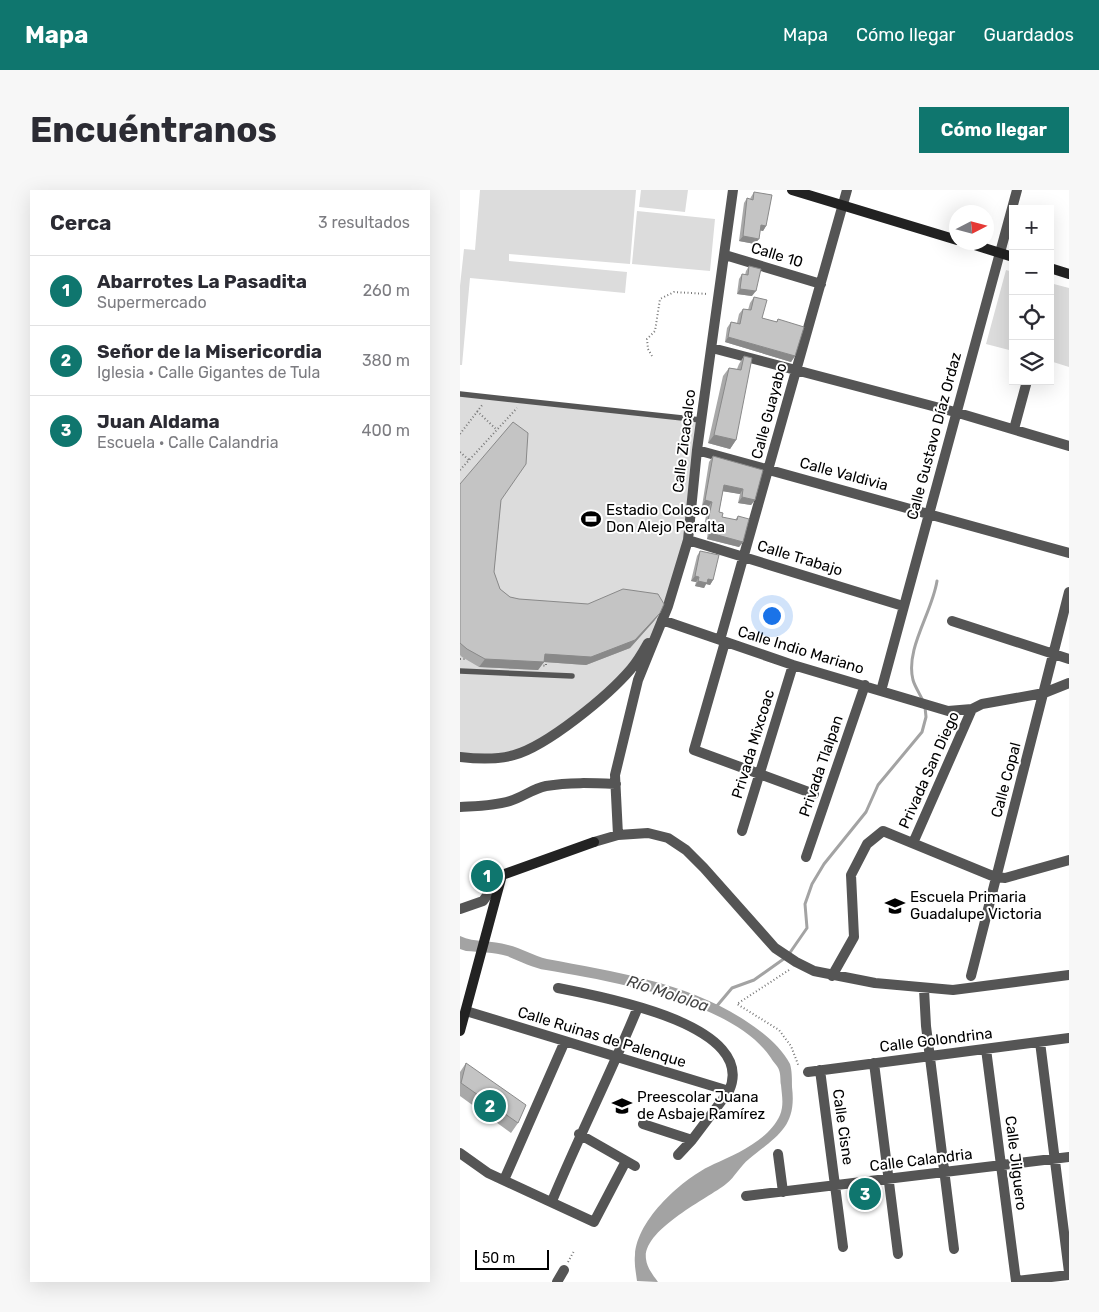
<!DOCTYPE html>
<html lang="es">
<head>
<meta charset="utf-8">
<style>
	:root { --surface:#fff; --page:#f7f7f7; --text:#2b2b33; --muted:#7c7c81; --line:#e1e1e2; --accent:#0f766e }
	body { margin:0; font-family:Rubik,sans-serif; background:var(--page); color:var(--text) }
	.controls { position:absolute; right:15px; top:15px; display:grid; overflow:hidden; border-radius:0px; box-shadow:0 5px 20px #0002 }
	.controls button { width:45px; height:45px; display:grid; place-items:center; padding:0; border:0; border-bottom:1px solid var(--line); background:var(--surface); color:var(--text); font:25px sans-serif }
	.compass { position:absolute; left:489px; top:15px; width:45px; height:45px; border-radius:50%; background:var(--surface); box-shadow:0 5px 20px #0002; rotate:84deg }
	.scale { position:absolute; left:15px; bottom:12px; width:74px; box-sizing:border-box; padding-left:5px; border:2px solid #000; border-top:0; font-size:14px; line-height:18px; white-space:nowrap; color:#000; -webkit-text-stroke:4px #fff; paint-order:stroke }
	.you { position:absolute; left:311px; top:425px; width:18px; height:18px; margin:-12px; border:4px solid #fff; border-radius:50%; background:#1a73e8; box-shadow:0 0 0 8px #1a73e833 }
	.badge { display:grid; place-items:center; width:32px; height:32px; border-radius:50%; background:var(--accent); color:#fff; font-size:16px; font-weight:700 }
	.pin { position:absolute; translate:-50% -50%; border:2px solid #fff; box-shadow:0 1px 5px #0006 }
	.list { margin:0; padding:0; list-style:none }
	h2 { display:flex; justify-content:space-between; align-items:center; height:65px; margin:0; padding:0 20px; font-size:21px }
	h2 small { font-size:16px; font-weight:400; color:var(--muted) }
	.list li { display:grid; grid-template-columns:32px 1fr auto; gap:15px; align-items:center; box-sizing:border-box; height:70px; padding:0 20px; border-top:1px solid var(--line) }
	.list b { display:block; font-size:19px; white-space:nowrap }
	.list p { margin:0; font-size:16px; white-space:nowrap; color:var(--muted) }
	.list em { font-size:16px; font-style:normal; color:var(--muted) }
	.icon { flex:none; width:28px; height:28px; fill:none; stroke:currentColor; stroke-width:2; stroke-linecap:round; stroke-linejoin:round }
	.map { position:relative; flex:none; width:609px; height:1092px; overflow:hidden; border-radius:0px }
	header { display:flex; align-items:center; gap:30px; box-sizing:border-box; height:70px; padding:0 25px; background:var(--accent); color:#fff }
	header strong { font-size:24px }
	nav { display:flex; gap:28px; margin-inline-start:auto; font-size:18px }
	.intro { display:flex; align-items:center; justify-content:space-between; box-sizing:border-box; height:120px; padding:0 30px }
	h1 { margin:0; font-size:35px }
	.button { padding:12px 22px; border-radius:0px; background:var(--accent); color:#fff; font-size:18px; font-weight:700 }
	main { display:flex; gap:30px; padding:0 30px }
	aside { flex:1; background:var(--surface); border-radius:0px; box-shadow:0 5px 20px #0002 }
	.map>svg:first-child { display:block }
</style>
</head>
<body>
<header>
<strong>Mapa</strong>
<nav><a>Mapa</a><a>Cómo llegar</a><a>Guardados</a></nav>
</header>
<div class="intro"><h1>Encuéntranos</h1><a class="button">Cómo llegar</a></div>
<main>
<aside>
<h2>Cerca<small>3 resultados</small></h2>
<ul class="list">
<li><span class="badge">1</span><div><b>Abarrotes La Pasadita</b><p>Supermercado</p></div><em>260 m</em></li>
<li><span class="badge">2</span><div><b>Señor de la Misericordia</b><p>Iglesia · Calle Gigantes de Tula</p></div><em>380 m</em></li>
<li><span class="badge">3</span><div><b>Juan Aldama</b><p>Escuela · Calle Calandria</p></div><em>400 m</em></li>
</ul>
</aside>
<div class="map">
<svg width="609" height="1092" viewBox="0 0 609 1092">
	<rect width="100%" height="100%" fill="#fff"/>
	<path fill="#dcdcdc" d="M20,0H176L170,74L49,64V71L167,82L165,103L10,88L2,175H0V96L4,59L15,60Z
		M181,0H228L225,22L179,17Z
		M177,21L255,29L250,81L172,74Z
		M546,80L553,82V161L526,154Z
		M590,93L609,98V177L590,171Z
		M0,204L241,230L228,350L201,433L171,479L102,539L55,565L0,567Z"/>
	<path fill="#a3a3a3" d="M0,746C15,753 32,750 48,755C61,758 74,766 87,769C161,783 239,794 300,841C311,849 324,862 330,874C332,880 332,890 332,897C337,937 317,946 289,969C280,976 275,987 266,994C247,1009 182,1040 186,1069C187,1078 193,1085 198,1092L177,1091C176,1083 174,1074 175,1065C177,1029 223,988 254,974C276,964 309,950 320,925C324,915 322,906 321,895C320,891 321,885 319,880C318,876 313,872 311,868C273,811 150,791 86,780C73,778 60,771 47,766C34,762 19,762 6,761L0,759Z"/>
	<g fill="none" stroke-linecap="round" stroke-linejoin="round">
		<path stroke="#a3a3a3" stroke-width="3" d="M463,511C460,504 455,497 453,490C445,459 472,423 477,391
			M329,764L347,738L345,714L352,694L364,674L406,622L418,595L462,542L466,527L465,517
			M256,817L272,798L294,790L325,768"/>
		<path stroke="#777" stroke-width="2" stroke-dasharray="1 2.5" stroke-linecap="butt" d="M192,166L188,159L187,149L195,141L200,109L214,102L248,104
			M17,221L37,240
			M0,244L23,214
			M0,262L9,270
			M0,280L57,218
			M0,469H8
			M80,475L86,476V472
			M329,780L277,814L319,840L331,856L339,877
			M108,1072L114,1061"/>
		<path stroke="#555" stroke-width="5.5" d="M0,204L241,230
			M0,481L112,486"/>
		<path stroke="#555" stroke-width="10" d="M265,65L361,94
			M252,158L495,222L609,256
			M554,239L567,191
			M237,260L609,363
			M228,350L443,416
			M202,430L333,475L488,521L512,519L522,514L584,503L609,493
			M492,431L609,469
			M260,450L387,0
			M265,452L234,560L354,604
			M421,501L557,0
			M0,567C17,569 37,570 54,565C87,556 148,506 171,479C178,471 183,462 188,453
			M0,617C16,616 34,616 50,611C63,607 72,599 86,596C109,592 132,593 156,594
			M282,641L333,475
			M158,645L155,585L178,490L208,416L228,350L237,260L273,0
			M134,652L158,645L188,643L208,648L226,660L244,678L315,758L336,772L354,781L415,793L493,800L609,785
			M453,653L512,519
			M346,667L405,495
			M0,719L23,711L42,685
			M372,786L394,747L391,685L407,654L423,641L535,687L545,688L609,670
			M511,786L609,402
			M98,798C138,806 299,834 269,901L232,950L218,965
			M464,799L466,836L494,1059
			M6,821L269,901
			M580,852L609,1082
			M526,859L556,1091L609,1085
			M414,873L438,1064
			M360,880L383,1057
			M348,882L609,848
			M183,934L232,950
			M119,944L175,976
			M0,963L28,983L134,1032L166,971
			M318,964L323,1002
			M44,990L105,851
			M286,1006L609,967
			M92,1011C119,946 151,883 178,817
			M97,1092L104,1080"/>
		<path stroke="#222" stroke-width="10" d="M332,0L497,50
			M505,52L553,67
			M590,78L609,84
			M0,841L42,685L134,652"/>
	</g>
	<path fill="#a9a9a9" d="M294,2L306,36L303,41L300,40L295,54L279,51L284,13L287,8L290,9L291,7Z
		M289,76L292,106L277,104L279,89L282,84L285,85L286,81Z
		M294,107L302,128L316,132L318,129L335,166L331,172L265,152L267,138L271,132L277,133L279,124L283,119L288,120L290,113Z
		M284,166L276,250L270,259L248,253L263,186L269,178L277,179L279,174Z
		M253,266L295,310L291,315L278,313L280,304L263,301L259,322L262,327L275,330L278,326L283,352L279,357L247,349L248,341L243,340L248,317L242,316L249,272Z
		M0,294L41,310L34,382L40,399L50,407L59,409L200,423L194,431L170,458L126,475L84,472L78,480L19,477L2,467L0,465Z
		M240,361L253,390L250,395L246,394L244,398L235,396L236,392L231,391L237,366Z
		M6,873L58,933L51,943L0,906V882Z"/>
	<path fill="#898989" d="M301,35L306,36L303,41L298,40Z
		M283,46L299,49L295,54L279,51Z
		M280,99L296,101L292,106L277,104Z
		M268,147L335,166L331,172L265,152Z
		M254,245L276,250L270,259L248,253Z
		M264,295L283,299L280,304L261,301Z
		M282,307L295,310L291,315L278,313Z
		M245,310L252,312L248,317L242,316Z
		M247,335L252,336L248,341L243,340Z
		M250,343L283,352L279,357L247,349Z
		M235,386L239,387L236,392L231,391Z
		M248,389L253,390L250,395L246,394L244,398L235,396L238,391Z
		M200,423L194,431L170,458L126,475L84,472L78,480L19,477L25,469L85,464Z"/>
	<path fill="#c4c4c4" stroke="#898989" d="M294,2L312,5L306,36L301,35L299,49L283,46L287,8L293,10Z
		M289,76L301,79L296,101L280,99L282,84L288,85Z
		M294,107L307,110L302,128L317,132L318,129L344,137L335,166L268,147L271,132L280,134L283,119L291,120Z
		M284,166L292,168L276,250L254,245L269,178L281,180Z
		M53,232L68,243L66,274L41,310L34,382L40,399L50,407L59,409L128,414L163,399L198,404L204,414L200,423L175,450L131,467L85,464L84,472L25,469L7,459L0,453V294Z
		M253,266L303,280L295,310L282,307L283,299L264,295L259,322L263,323L262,327L277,330L278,326L289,329L283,352L250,343L252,336L247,335L252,312L245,310Z
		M240,361L259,365L253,390L248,389L247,393L238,391L239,387L235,386Z
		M6,873L66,915L58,933L1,893Z"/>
	<defs>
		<symbol id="stadium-bare" viewBox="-9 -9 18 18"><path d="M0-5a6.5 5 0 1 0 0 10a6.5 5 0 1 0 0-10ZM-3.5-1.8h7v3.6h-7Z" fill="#000" stroke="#fff" stroke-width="2.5" paint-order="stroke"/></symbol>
		<symbol id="school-bare" viewBox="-9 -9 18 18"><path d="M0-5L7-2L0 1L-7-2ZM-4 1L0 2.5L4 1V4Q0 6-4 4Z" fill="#000" stroke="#fff" stroke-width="2.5" paint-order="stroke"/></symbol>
	</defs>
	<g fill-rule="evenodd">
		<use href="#stadium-bare" x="117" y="315" width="28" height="28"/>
		<use href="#school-bare" x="421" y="702" width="28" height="28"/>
		<use href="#school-bare" x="148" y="902" width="28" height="28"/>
	</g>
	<g text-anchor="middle" stroke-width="4" stroke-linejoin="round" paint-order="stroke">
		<g font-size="15" fill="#000" stroke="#fff">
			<text transform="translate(317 65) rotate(17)" y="5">Calle 10</text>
			<text transform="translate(309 221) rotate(-75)" y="5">Calle Guayabo</text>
			<text transform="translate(474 246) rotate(-75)" y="5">Calle Gustavo Díaz Ordaz</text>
			<text transform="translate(224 251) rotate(-83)" y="5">Calle Zicacalco</text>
			<text transform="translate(384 284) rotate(15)" y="5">Calle Valdivia</text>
			<text transform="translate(340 368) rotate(17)" y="5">Calle Trabajo</text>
			<text transform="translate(341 460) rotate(17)" y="5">Calle Indio Mariano</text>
			<text transform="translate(293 554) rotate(-73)" y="5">Privada Mixcoac</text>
			<text transform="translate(361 576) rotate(-71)" y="5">Privada Tlalpan</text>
			<text transform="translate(469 580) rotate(-66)" y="5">Privada San Diego</text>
			<text transform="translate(546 590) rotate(-75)" y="5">Calle Copal</text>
			<text transform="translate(142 847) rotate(17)" y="5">Calle Ruinas de Palenque</text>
			<text transform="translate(476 850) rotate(-7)" y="5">Calle Golondrina</text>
			<text transform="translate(383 937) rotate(82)" y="5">Calle Cisne</text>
			<text transform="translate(461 970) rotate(-7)" y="5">Calle Calandria</text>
			<text transform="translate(556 973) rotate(83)" y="5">Calle Jilguero</text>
		</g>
		<g font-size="15" fill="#000" stroke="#fff" text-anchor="start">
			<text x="146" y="325">Estadio Coloso<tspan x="146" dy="17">Don Alejo Peralta</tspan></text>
			<text x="450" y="712">Escuela Primaria<tspan x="450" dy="17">Guadalupe Victoria</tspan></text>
			<text x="177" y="912">Preescolar Juana<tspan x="177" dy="17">de Asbaje Ramírez</tspan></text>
		</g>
		<g font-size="16" font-style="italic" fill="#444" stroke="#fff">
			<text transform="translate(208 803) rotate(18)" y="6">Río Mololoa</text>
		</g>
	</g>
</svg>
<div class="controls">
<button>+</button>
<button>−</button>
<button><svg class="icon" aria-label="locate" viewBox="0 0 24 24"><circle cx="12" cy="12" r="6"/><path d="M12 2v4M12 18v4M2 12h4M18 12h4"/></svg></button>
<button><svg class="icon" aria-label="layers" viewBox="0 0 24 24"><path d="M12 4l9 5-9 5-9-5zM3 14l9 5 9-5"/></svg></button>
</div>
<svg class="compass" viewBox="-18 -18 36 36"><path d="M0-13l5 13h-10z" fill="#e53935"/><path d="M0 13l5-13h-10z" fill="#7c7c81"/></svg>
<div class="scale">50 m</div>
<div class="you"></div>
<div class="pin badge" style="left:27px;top:686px">1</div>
<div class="pin badge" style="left:30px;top:916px">2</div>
<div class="pin badge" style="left:405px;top:1004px">3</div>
</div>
</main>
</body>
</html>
